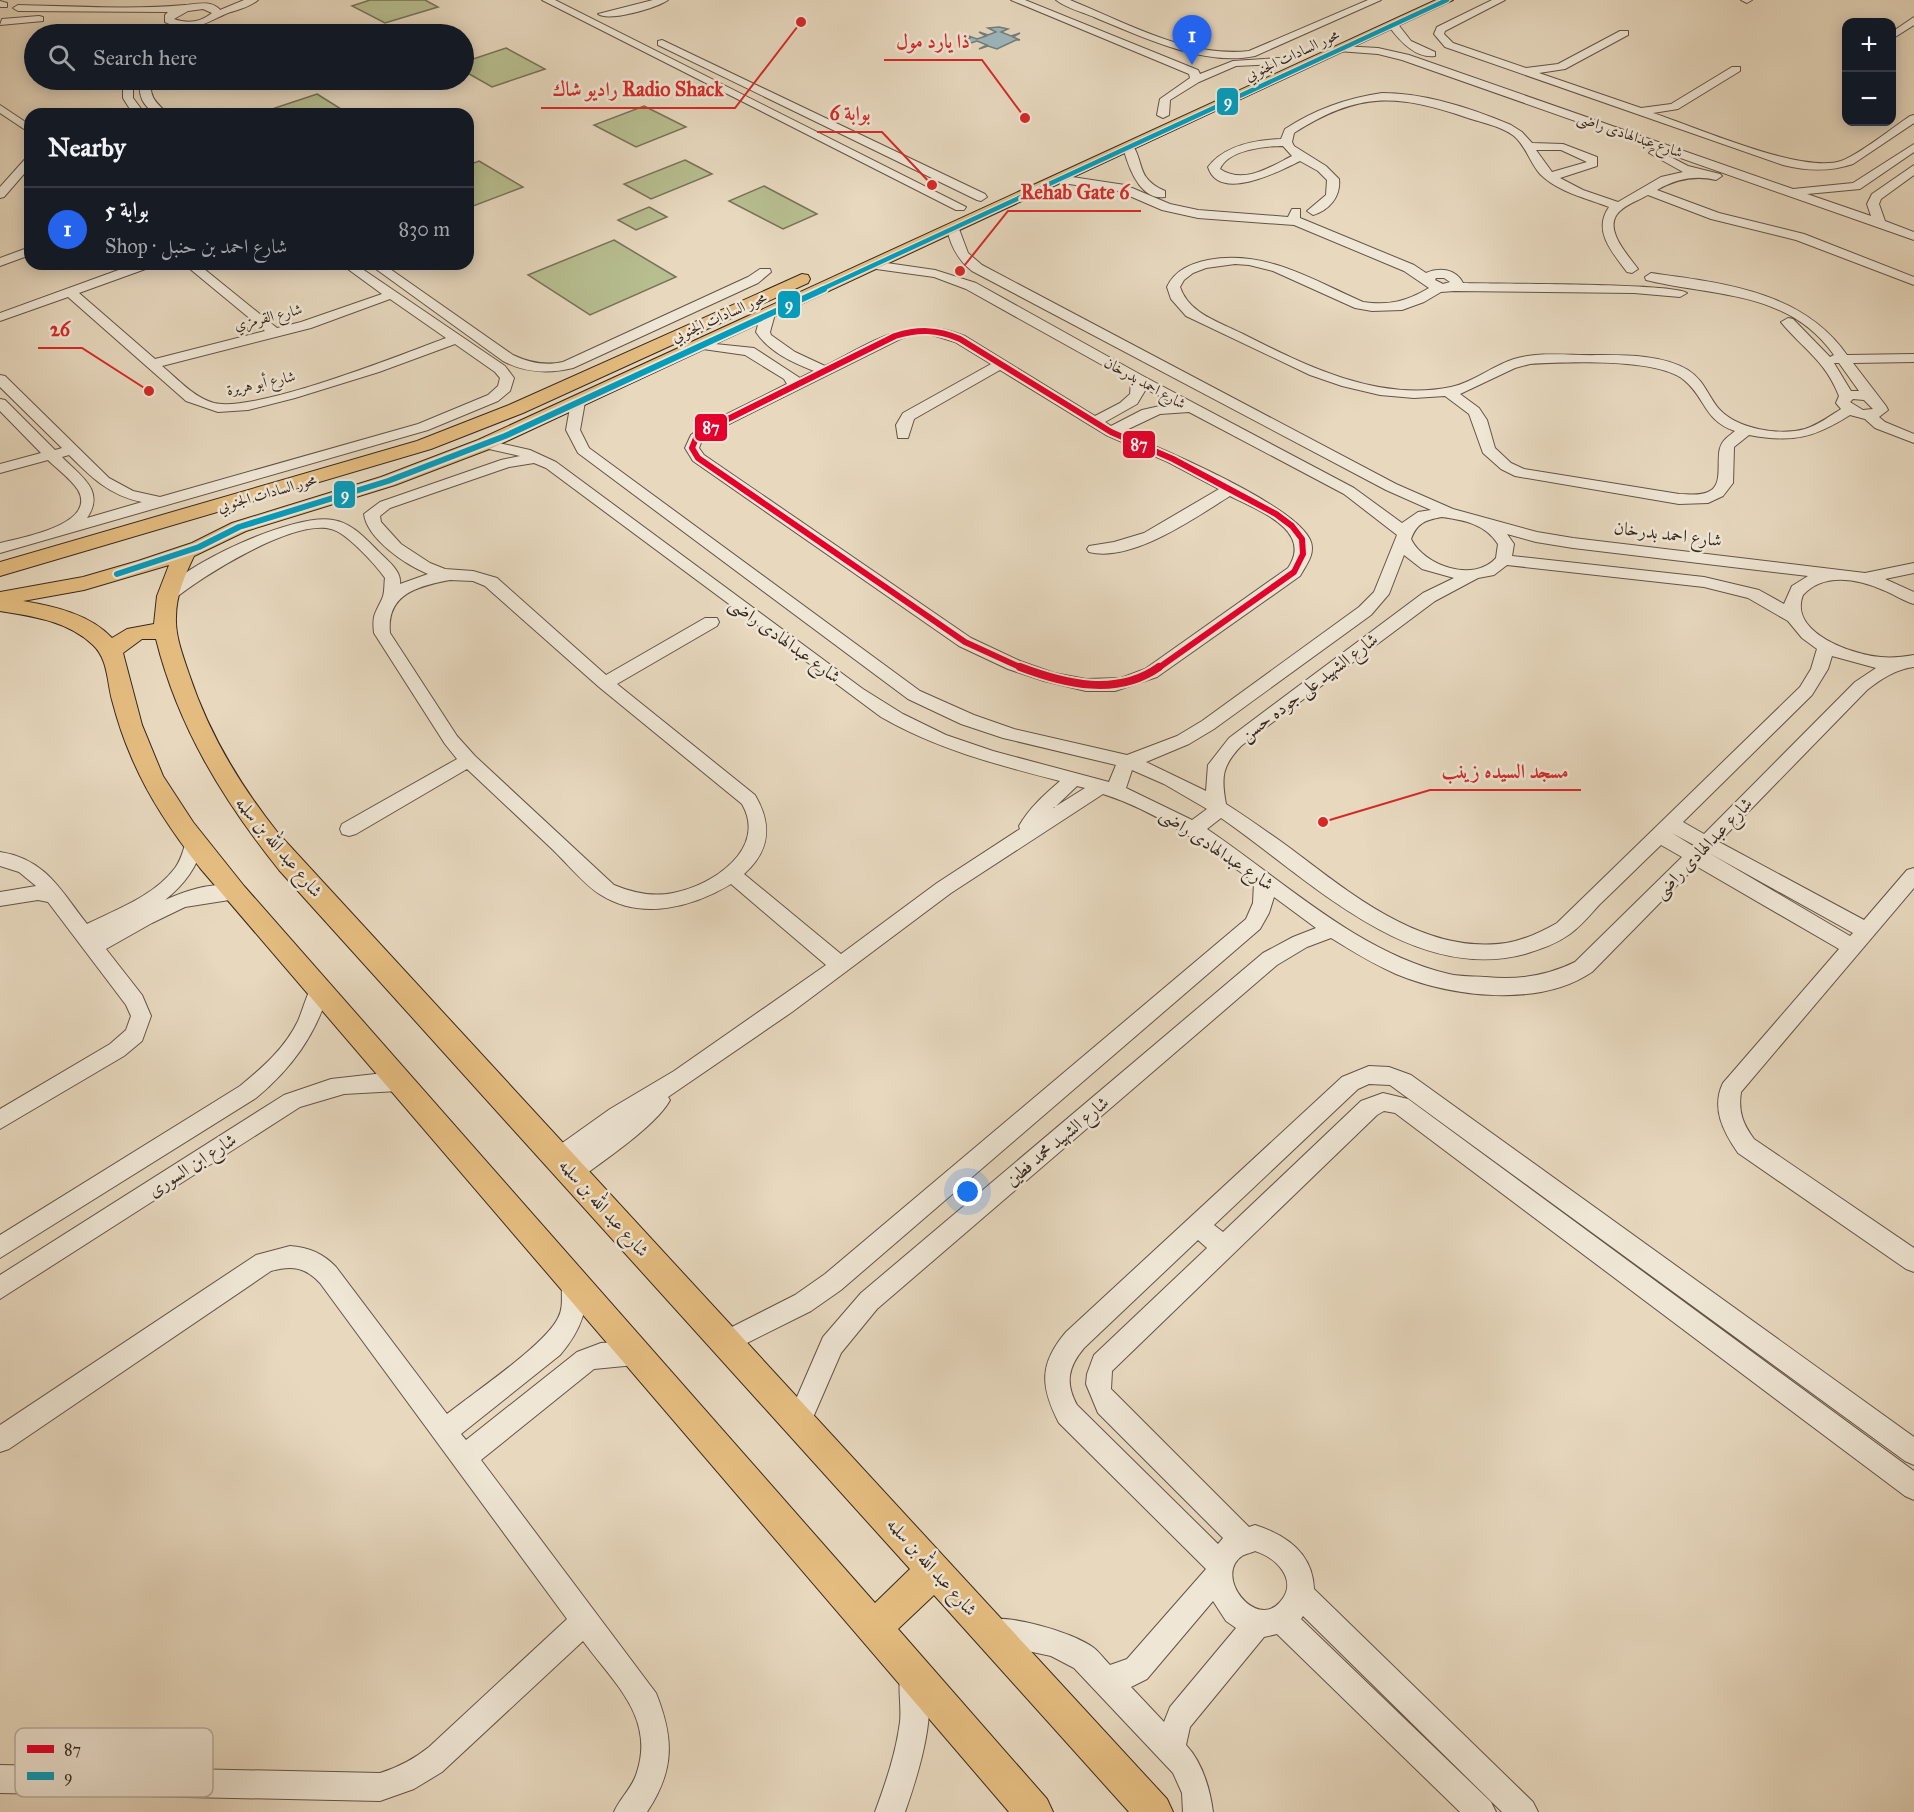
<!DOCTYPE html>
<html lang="en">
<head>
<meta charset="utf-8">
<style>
	:root { --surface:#171b24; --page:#242831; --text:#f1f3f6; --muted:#9ea1a6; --line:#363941; --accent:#2563eb }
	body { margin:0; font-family:"IM FELL Great Primer",Amiri,serif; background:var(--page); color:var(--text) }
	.controls { position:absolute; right:18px; top:18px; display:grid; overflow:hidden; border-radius:12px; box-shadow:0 3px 15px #0003 }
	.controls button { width:54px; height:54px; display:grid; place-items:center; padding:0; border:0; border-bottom:2px solid var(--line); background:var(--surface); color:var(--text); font:30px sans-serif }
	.you { position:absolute; left:968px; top:1192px; width:21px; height:21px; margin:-15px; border:4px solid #fff; border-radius:50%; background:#1a73e8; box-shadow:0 0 0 9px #1a73e833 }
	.badge { display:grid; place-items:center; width:39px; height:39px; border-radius:50%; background:var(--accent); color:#fff; font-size:20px; font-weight:700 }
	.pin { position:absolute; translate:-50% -50px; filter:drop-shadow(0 2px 3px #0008) }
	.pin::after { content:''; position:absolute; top:32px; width:21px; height:18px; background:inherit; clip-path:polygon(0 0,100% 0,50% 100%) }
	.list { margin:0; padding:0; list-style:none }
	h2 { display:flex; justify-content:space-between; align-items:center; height:78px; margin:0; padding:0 24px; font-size:26px }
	h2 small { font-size:20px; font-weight:400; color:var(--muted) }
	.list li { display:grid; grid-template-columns:39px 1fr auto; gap:18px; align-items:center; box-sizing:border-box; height:84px; padding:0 24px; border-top:2px solid var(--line) }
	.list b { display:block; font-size:22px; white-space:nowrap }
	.list p { margin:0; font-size:20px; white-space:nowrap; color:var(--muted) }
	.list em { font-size:20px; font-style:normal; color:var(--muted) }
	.icon { flex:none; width:33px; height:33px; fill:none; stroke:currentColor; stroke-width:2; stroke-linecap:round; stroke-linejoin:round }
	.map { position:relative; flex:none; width:1914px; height:1812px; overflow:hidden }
	.search { position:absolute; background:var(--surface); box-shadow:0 3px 15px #0003; left:24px; top:24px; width:450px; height:66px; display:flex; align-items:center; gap:15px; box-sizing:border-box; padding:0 21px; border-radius:33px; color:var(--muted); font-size:22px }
	.panel { position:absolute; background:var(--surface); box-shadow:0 3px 15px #0003; left:24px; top:108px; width:450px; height:162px; border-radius:18px }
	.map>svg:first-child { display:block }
</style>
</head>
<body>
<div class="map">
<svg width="1914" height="1812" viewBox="0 0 1914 1812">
	<rect width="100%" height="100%" fill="#e7d8be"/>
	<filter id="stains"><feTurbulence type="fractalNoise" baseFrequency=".00333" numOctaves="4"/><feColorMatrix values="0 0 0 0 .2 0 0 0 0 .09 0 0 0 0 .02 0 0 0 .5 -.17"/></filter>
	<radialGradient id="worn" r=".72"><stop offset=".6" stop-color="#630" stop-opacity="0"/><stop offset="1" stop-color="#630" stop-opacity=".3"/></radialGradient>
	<path fill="#b7be90" stroke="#787358" stroke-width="1.5" d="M370,0H425L438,7L385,23L352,6Z
		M506,48L545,69L492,87L464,71V62Z
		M317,94L349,114H284L275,108Z
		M644,106L686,127L636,147L594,125Z
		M685,160L712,174L651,199L624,184Z
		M479,161L523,187L468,208V165Z
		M764,186L817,214L783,229L729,201Z
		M649,207L667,217L636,230L618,220Z
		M614,240L676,277L590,315L528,275Z"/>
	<path fill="#9cb7bd" stroke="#747e7e" stroke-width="1.5" d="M999,27L1008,29L1001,32L1011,36L1020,33L1013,37L1020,40H1016L997,49L988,46L979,49L987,45L977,41L968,44L969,42L965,40L970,38L969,36L977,39L986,36L979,32L988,35L996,32L988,28Z"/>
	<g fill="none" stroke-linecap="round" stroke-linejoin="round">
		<defs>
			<path id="minor" d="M244,0H258C250,7 238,10 228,13C204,23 192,35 165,22V15L168,12L18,11L13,8L18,5C73,6 130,10 185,5C196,4 212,0 220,10ZM203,9L212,13C201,22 188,24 174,19L188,11Z
				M542,0H555L966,207L964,210H956Z
				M653,0H668C657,8 609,22 598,14Z
				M1011,0H1025L1198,70L1200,74L1233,61L1279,58L1284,61L1279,64L1236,66L1199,82L1170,100L1169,115L1163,118L1157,115L1160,99L1190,78L1189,74Z
				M1056,0H1070C1125,22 1187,58 1249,51L1368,0H1381L1255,56C1204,67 1140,36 1094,17C1082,12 1066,8 1056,0Z
				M1492,0H1505L1445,31L1444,34L1453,43L1526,68L1558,64L1620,31H1628V35L1565,69L1539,73L1641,108L1671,104L1732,67H1740V71L1678,109L1653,113C1696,127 1801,174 1841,161C1860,154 1892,128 1910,116L1914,115V123L1853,164C1829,172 1807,171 1783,165L1445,47L1434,34L1437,27Z
				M1741,0H1752L1747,3Z
				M0,1L7,3V7H0Z
				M39,16L43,17V21L0,25L2,19Z
				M1914,17V25L1892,39V32Z
				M1393,22L1397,23L1411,41L1435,52V56C1415,59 1398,39 1388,25Z
				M662,40L985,194L987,197L981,201L977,200L658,45V41Z
				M1342,46L1378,48L1409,55L1793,189L1853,183L1914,144V152L1860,189L1807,194L1871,216L1867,204L1872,194L1914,165V175L1881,199L1879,204L1885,221L1914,232V240L1402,60L1378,54L1338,51V47Z
				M123,80H133V98L145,114H133L123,98Z
				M141,80H151C149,98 156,102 168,114H155C143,105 137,95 141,80Z
				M1382,93C1425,93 1471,108 1511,125L1522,132L1532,143L1563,144L1597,157V166L1560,178L1583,190L1618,202L1661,177L1683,172L1649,153L1651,151H1659L1688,166L1720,174L1722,176L1716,180C1695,175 1676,179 1657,190L1719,213L1804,234L1914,277V285L1796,240L1711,219L1648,195C1639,200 1627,204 1620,211C1601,228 1629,256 1638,269L1632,273L1627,272C1613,253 1592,231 1609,207C1586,198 1558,192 1540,174C1530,163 1526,146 1514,136C1501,126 1483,123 1468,118C1398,94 1359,91 1294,133L1292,142L1294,146L1326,166L1339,179C1341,197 1329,210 1313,215L1307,211L1326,195L1327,180L1318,171L1300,161C1280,171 1219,203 1208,167C1225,145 1255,140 1281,139L1285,129C1314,110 1347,98 1382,93ZM1283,146L1292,156C1270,167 1244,185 1220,169C1228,150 1264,146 1283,146ZM1536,150H1561L1587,162L1552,172Z
				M0,105L30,125V133L0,113Z
				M1129,144C1139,147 1139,168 1146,177C1151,184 1158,188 1165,191V197C1140,201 1128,166 1123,147Z
				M30,157V167L4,197L0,198V187L26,158Z
				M1059,175L1125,185L1170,204L1198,210L1288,217L1292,209H1300V218L1414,265L1426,273C1440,267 1456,269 1463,283C1492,284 1676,283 1687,293L1680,297L1634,293L1454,291L1441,292L1424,302L1402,310L1372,311L1355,308L1273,271L1249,265L1235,264L1206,268L1193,273L1184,280L1180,287C1189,314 1220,322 1243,334C1306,366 1379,402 1451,387C1474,382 1492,366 1514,359C1540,351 1572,356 1600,355C1628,355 1663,355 1688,370C1704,380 1708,396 1719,409C1737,429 1780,436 1805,429C1818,425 1830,416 1841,409L1836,403L1839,396C1825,360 1803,349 1781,322L1788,318L1793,319L1830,357L1834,355C1788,290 1715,297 1646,280L1645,277L1651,273C1723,283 1802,291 1847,355L1914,354V362L1853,363L1886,406L1888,410L1879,417L1885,422L1914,434V443L1875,428L1865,419L1850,415C1814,438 1792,443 1749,435L1734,447L1733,483L1723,496L1708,503L1679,504L1515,476L1501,469L1483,453L1469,414L1445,396L1414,398L1380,395L1342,386L1310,375L1186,316L1171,299L1167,287C1175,270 1190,264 1208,260C1265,249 1313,280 1363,302C1389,306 1407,301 1429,288L1404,271L1294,225L1198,218L1162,210L1118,191L1055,182V176ZM1436,278H1444L1450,282L1443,284L1435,280ZM1834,363H1839L1859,391H1851ZM1530,364C1566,362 1657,358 1684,380C1706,398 1704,421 1735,431C1729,436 1722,440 1720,448C1716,462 1724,486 1708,492C1699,496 1688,494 1679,494L1524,469L1511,463L1495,448L1487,420L1479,408L1460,394L1515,368ZM1853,399L1864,400L1873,409L1863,410L1850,402Z
				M953,225L959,229L968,253L982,265L1396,484L1453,509L1537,532L1573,538L1865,573L1914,563V573L1885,579L1914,592V604C1903,601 1894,594 1883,590C1858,579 1824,572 1803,595C1788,633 1854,655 1881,657C1892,658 1903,657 1914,655V667C1896,669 1881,679 1867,690L1719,842L1864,920L1907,870L1914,868V888L1741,1092C1738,1112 1743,1124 1754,1139L1914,1248V1272L1906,1269L1738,1153C1723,1131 1711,1108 1723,1083L1839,949L1696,866L1592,972C1539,1008 1452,997 1396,974C1373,964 1352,951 1331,938L1307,947L1277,965L877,1309L841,1353L808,1429L799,1432L790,1429L787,1420L823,1337L861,1293L1263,953L1293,937L1316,928L1274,897L1269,913L1260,929L841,1290L811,1311L727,1353L718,1350L715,1342L718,1334L795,1295L825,1274L1246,919L1253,903L1254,882C1207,847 1159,812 1103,794L951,893L792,1012L668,1097L670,1100C657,1125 603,1161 579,1179L571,1182L563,1179L560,1172L562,1166L551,1165L548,1158L551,1151L610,1109L674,1071L826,965L731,884C693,907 642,921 601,895C584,885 566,862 551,848C523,822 495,795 467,769L356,834L349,836L342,834L340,829L342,824L457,759L445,744L374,633C372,615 375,614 382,599C385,593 384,584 385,578C376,565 346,532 331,529C293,519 202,576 173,600H161L159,596C180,565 296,512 333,520C352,523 365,538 378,551C387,560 402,571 400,584L428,574C406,565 367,539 364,514L380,502L501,460L520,456L480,447L478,444L480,441L485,440L530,450L556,462L863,689L903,714L946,735L993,751L1109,782L1116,765L1003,738L961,724L908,699L578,453L566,430L571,402L573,399H583L585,402L580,430L589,448L920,691L974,715L1014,729L1127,755L1177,736L1202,721L1359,607L1374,592L1397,535L1344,494L1189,412L1160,414L1122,432C1160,448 1299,506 1311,542C1315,555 1306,565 1300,576L1157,677L1115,691H1086L1044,681L1008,669L959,646L693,461L685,448L691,435L701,427L787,384L784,379L745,355L696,348L694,345L696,342L754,348L800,378L814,371C793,363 769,352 756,332L761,314L768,310L775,314L770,332L771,335L795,352L825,366C873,342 910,313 965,336L1095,416L1120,403L1130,394L1131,381L966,289L934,277L869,268L867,265L873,261L935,270L976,283L1143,376L1354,488L1402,523L1418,512L1431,510L1386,490L972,271C958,260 951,247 947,229ZM929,334L955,342L991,364L903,413L896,425L898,438H908L914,419L1000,370L1106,435L1168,462L1219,489L1144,533L1114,542L1089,546L1087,549L1089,552C1132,563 1196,517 1230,496C1257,510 1314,530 1288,568L1145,669L1121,678L1086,679L1054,673L1020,661L971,638L704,455L699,448L702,440L711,433L900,339L912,335ZM1146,389L1173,403L1142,410L1111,426L1105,422L1137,404ZM534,463L546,468L881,717C936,749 998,765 1060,781C1045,794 1029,808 1019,826L1020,829L937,883L841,954L744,874C771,850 772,824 755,795L617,684L717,626L719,622L717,618H705L606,675L497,578L473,571L445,569L430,563L401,544L381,522L380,516L390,508L509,467ZM1442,517C1464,520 1485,524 1498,544L1496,558C1474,583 1424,566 1411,539C1417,523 1425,520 1442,517ZM1507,534L1536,542L1573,548L1808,576L1792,586L1784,604L1759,590L1704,577L1512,556L1514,544ZM1404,555L1422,569L1454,578L1423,593L1229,738L1208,765L1206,791L1146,762L1189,744L1214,729L1371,615L1389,594ZM1507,565L1704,587L1748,598L1788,621L1802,638L1817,649L1816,652L1811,669L1800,687L1557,923C1541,932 1525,940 1506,943C1424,955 1351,894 1290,848C1269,833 1248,818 1226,804C1221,777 1222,766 1241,746L1435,601L1478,578L1494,575ZM450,580L473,581L485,586L599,687L742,804C768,849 712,886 673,893C653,897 633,893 614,885L475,756L457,736L390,633C386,594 418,586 450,580ZM1832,656L1876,668L1855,682L1704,834L1683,822L1812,695L1828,669ZM1132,770L1164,784L1207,809L1192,820L1126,788ZM1077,786L1085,788L1053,808H1054ZM1221,818C1307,877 1410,985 1525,954C1541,949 1556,944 1570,934C1581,926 1590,915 1599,905C1620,885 1640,865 1661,845L1682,857L1575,962C1547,976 1517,980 1486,977C1474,976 1461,977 1449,974C1357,952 1284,881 1207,829ZM1672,833L1694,845L1693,846ZM1709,853L1853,933L1850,936Z
				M30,247V255L0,266V258Z
				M135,264H153L151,267L79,293L155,359L265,331L184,264H198L277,328L301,322L382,294L341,264H355L505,366L514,378L510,391L498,401L428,430L0,553V543C19,538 98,525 78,490C71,479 57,469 48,460L0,473V464L41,453L0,411V399L5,400L55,450L62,448L0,387V375L5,376L109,478L133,491L160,497L418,424L488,395L498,386L500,378L495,372L455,344L379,372L295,398L248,410L218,412L186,401L68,297L0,321V313ZM390,299L446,338C401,355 255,413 214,403C193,397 178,379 162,366L311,328ZM69,455C91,477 110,496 142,502L87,518C106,490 80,476 62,457Z
				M369,264H383L513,355C530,363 545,366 563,362L748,277L760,269H770L771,272L758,283L573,368C548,374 526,373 503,361Z
				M195,836L202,838L204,843C197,867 185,884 165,900C187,890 218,880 242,888L245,893L242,898L185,907L152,923L106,949L142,995L151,1016L142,1041L124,1056L0,1129V1109L110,1044L126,1030L131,1016L126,1005L48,902L38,900L0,906V892L36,886L19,872L0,866V852C46,859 61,891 87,924C117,909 154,896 175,868C182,859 183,848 188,838Z
				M319,983L326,985L329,991C315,1036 292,1068 256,1098L0,1258V1235L240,1086C263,1067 285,1048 298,1021C303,1009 306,997 312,985Z
				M1369,1066L1389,1067L1411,1075L1914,1437V1465L1905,1461L1390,1085L1369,1084L1358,1089L1214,1225L1223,1232L1361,1101L1383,1093L1408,1099L1914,1471V1500L1905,1496L1395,1113L1384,1111L1377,1115L1112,1371L1111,1389L1249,1527L1255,1525C1286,1535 1313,1553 1314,1589L1533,1802L1538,1812H1502L1303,1616L1301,1619L1491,1802L1496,1812H1460L1277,1634L1264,1637L1190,1727L1186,1745C1202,1762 1210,1789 1213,1812H1183L1182,1793L1173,1773L1074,1668L1051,1656L981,1641L977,1631L981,1621C1005,1612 1073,1632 1094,1648C1100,1653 1105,1660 1110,1665L1127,1659L1206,1569L1059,1423C1040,1386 1039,1364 1066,1332L1342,1077ZM1198,1240L1207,1248L1094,1355L1087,1374L1086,1384L1098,1413L1223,1538L1218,1544L1077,1405C1065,1383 1068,1367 1084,1348ZM1255,1551C1277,1558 1299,1581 1280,1602C1256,1630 1213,1576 1242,1556C1245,1554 1251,1553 1255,1551ZM1213,1601L1226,1621L1236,1628L1170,1707L1164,1722L1131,1687L1147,1679Z
				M384,1073L406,1076L409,1082L406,1088L398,1091L344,1094L300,1107L0,1299V1275L284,1095L331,1079Z
				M290,1246C309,1247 324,1254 336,1267L447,1414C473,1393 545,1345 558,1318C566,1304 558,1287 565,1273L573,1270L581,1273C594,1303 579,1333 560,1355L461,1434L466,1440L577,1352L601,1343L635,1341L644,1345L647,1353L644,1361L635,1365L594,1369L481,1460L656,1693C674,1738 675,1770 647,1812H614C620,1798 633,1787 637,1772C655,1717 613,1682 583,1641L442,1772L414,1789L380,1801L0,1793V1765L380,1773C399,1767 414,1759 429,1747L567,1619L320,1283C305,1267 292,1265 271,1271L9,1449L0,1452V1425L256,1255Z
				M913,1662L923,1666C940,1707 919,1772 905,1812H875C886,1782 896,1753 900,1722C902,1703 896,1684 903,1666Z"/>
			<path id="major" d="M1436,0H1453L492,448L395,485L246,531L194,556C185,575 176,595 176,617C175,636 183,656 189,674C209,734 239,784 278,833L1167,1799L1173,1812H1129L934,1595L898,1629L1047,1799L1053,1812H1009L200,868C173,833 148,797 131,756C123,738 117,719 112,700C107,681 108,659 93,645C68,621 32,616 0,611V592L83,577L138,561L192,543L232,523L381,477L478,440ZM169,565L157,596L154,624L127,629L112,638C90,614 53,606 23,601L84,590ZM142,639H156C178,727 223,800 279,870L910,1569L875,1603L244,886L193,822L163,776L142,725L123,653Z
				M802,274L808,275L810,279L808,283L523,413L431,449L0,576V562L417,441L509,405Z"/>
		</defs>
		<use href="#minor" stroke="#645447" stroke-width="2"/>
		<use href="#major" stroke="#38281f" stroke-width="2"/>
		<use href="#minor" fill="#efe6d5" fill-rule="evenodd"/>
		<use href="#major" fill="#e4bc7f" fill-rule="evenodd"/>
		<defs>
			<path id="bus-1-far1" d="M1024,669L965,642L698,458L692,448L696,438L706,430L895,336C918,329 937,329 960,339L1111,432L1173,459L1276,514L1292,526L1302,539L1303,554L1294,572L1157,669"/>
			<path id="bus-1" d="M1020,667C1065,684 1117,697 1159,667"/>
			<path id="bus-2-far1" d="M820,290L1447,0"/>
			<path id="bus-2" d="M117,574L199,547L239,527L388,481L505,436L824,289"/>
		</defs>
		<use href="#bus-1-far1" stroke="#efe6d5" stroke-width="10"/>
		<use href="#bus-1" stroke="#efe6d5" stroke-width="12"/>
		<use href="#bus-2-far1" stroke="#efe6d5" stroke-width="7"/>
		<use href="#bus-2" stroke="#efe6d5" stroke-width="10"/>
		<use href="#bus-1-far1" stroke="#e4002b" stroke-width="6"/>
		<use href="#bus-1" stroke="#e4002b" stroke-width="8"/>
		<use href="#bus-2-far1" stroke="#069cbc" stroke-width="4.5"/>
		<use href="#bus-2" stroke="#069cbc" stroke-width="6"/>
	</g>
	<g text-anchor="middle" stroke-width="5" stroke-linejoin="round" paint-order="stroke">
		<g font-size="15" fill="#38281f" stroke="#efe6d5">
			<text transform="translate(1292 55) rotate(-25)" y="5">محور السادات الجنوبي</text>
			<text transform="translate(1630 135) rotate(19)" y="5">شارع عبدالهادى راضى</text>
			<text transform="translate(268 317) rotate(-14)" y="5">شارع القرمزي</text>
			<text transform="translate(719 317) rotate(-24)" y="5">محور السادات الجنوبي</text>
			<text transform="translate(261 383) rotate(-12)" y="5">شارع أبو هريرة</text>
			<text transform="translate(1145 383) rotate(29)" y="5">شارع احمد بدرخان</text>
			<text transform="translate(267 493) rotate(-16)" y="5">محور السادات الجنوبي</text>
		</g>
		<g font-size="18" fill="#38281f" stroke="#efe6d5">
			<text transform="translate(1668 534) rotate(7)" y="6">شارع احمد بدرخان</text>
			<text transform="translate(785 640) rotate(36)" y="6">شارع عبدالهادى راضى</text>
			<text transform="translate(1309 687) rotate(-37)" y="6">شارع الشهيد على جوده حسن</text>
			<text transform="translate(279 847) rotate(50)" y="6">شارع عبد الله بن سلمه</text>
			<text transform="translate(1703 848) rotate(-46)" y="6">شارع عبدالهادى راضى</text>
			<text transform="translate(1217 849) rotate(34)" y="6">شارع عبدالهادى راضى</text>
			<text transform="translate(1057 1141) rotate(-40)" y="6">شارع الشهيد محمد فطين</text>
			<text transform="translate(192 1165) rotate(-33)" y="6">شارع ابن السورى</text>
			<text transform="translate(604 1208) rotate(48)" y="6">شارع عبد الله بن سلمه</text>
			<text transform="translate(932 1567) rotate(48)" y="6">شارع عبد الله بن سلمه</text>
		</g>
	</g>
	<rect x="15" y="1728" width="198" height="69" rx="9" fill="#efe6d5" stroke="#b8ad9e" stroke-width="1.5"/>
	<rect x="27" y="1745" width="27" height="8" fill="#e4002b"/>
	<rect x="27" y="1772" width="27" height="8" fill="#069cbc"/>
	<g font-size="16" fill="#38281f">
		<text x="64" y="1755">87</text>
		<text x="64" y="1782">9</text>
	</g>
	<path fill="none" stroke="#d62828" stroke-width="2" d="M1025 118L982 60H884M801 22L735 108H541M932 185L882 132H817M960 271L1008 211H1141M149 391L82 348H38M1323 822L1430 790H1581"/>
	<g fill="#d62828" stroke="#efe6d5" stroke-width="2">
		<circle cx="1025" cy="118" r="6"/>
		<circle cx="801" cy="22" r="6"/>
		<circle cx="932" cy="185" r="6"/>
		<circle cx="960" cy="271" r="6"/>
		<circle cx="149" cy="391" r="6"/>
		<circle cx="1323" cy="822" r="6"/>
	</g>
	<g font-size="20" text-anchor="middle" font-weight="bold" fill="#d62828" stroke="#efe6d5" stroke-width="5" stroke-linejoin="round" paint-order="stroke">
		<text x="933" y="48">ذا يارد مول</text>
		<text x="638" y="96">راديو شاك Radio Shack</text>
		<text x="850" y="120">بوابة 6</text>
		<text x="1075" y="199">Rehab Gate 6</text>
		<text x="60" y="336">26</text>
		<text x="1505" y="778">مسجد السيده زينب</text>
	</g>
	<g stroke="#efe6d5" stroke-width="2">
		<rect x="1216" y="87" width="23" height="29" rx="6" fill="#069cbc"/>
		<rect x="777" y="290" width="24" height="29" rx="6" fill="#069cbc"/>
		<rect x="694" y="413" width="34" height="29" rx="6" fill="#e4002b"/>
		<rect x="1122" y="430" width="34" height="29" rx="6" fill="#e4002b"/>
		<rect x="333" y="480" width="23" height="29" rx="6" fill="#069cbc"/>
	</g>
	<g font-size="16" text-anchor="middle" font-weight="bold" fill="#fff">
		<text x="1228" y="107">9</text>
		<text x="789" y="310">9</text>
		<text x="711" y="433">87</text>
		<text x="1139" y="450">87</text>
		<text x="345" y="500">9</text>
	</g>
	<rect width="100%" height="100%" filter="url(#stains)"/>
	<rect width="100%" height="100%" fill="url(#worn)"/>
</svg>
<div class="controls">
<button>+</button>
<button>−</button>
</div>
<div class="you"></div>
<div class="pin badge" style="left:1192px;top:65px">1</div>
<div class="search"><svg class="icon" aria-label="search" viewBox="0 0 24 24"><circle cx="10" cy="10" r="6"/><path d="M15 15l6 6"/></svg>Search here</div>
<section class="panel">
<h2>Nearby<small></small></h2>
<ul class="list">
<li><span class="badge">1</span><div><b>بوابة 5</b><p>Shop · شارع احمد بن حنبل</p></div><em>830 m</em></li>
</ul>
</section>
</div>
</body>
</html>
